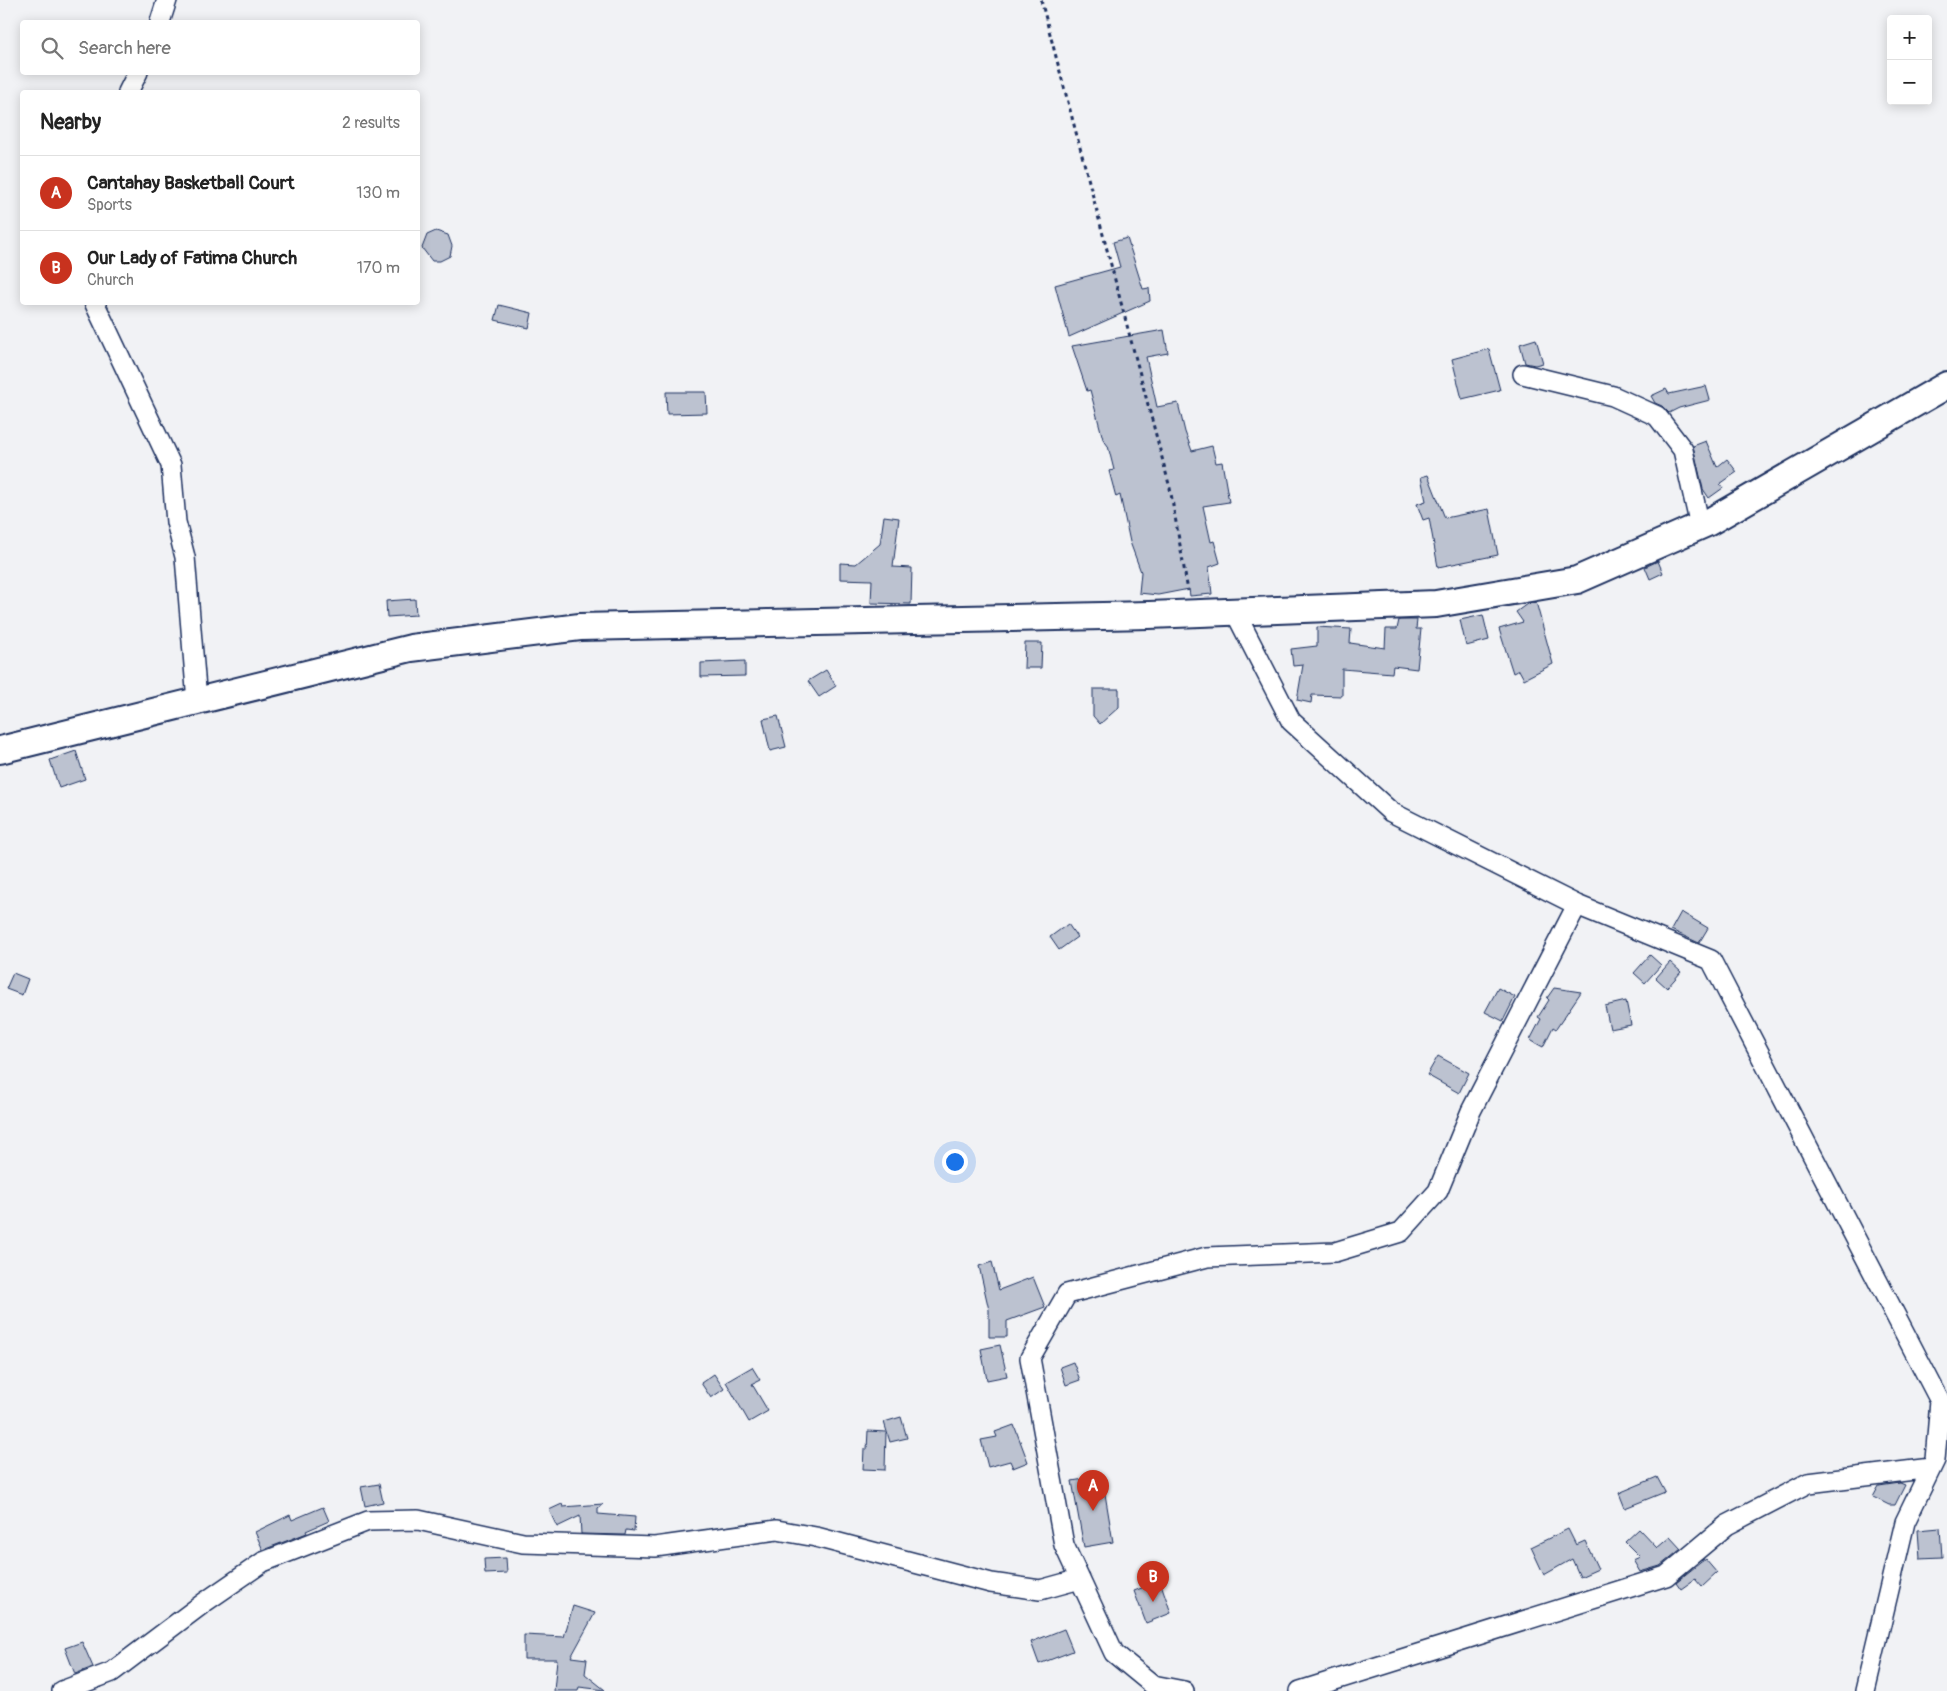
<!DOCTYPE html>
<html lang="en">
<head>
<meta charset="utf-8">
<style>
	:root { --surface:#fff; --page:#f6f6f6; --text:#222; --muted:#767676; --line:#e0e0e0; --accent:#c8321e }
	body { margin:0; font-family:Pangolin,sans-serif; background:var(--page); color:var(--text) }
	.controls { position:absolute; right:15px; top:15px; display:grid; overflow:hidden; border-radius:5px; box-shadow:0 2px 12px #0003 }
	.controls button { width:45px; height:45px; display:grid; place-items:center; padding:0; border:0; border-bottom:1px solid var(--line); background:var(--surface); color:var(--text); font:25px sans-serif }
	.you { position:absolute; left:954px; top:1161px; width:18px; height:18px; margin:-12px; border:4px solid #fff; border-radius:50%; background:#1a73e8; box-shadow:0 0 0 8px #1a73e833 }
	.badge { display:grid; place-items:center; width:32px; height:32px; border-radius:50%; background:var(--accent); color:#fff; font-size:16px; font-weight:700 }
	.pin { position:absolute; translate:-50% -41px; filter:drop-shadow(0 1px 2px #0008) }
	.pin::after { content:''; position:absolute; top:26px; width:18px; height:15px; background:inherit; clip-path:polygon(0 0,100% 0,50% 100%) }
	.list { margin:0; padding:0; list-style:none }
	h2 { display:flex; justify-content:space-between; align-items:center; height:65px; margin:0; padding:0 20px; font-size:21px }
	h2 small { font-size:16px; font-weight:400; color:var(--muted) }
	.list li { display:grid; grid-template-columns:32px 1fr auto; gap:15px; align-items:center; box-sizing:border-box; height:75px; padding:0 20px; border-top:1px solid var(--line) }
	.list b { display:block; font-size:19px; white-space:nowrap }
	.list p { margin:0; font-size:16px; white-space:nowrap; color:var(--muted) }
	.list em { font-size:16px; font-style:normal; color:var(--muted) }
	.icon { flex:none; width:28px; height:28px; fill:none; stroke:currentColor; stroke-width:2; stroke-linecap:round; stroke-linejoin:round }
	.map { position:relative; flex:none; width:1947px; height:1691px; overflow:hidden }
	.search { position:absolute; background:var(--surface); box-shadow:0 2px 12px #0003; left:20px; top:20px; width:400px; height:55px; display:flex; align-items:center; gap:12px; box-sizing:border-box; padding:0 18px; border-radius:5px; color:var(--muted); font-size:19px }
	.panel { position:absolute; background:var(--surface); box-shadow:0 2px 12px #0003; left:20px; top:90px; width:400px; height:215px; border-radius:5px }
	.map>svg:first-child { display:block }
</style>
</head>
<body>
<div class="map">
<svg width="1947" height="1691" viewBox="0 0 1947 1691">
	<rect width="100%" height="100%" fill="#f1f2f5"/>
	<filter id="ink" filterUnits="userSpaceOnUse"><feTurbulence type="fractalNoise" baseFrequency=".02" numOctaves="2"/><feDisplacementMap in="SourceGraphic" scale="10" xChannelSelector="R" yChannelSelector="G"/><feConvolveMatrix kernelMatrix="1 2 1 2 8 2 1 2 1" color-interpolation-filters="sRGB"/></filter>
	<g filter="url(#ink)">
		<path fill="#bcc2d0" stroke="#1b2f5e" d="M436,231L448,235L452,246L450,256L440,261H432L422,248L427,235Z
			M1127,238L1143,289L1149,288L1150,301L1069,337L1055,285L1120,267L1113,242Z
			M499,305L532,313L529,328L495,320Z
			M1164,330L1168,353L1146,357L1157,407L1178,403L1185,432L1192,451L1212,446L1216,463L1222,462L1229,502L1203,506L1211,542L1214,541L1220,563L1209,567L1212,594L1190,596L1189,589L1158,595L1139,593L1141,572L1130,542L1120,495L1116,497L1109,471L1114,470L1108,446L1103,439L1090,390L1087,391L1072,346Z
			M1536,339L1543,363L1535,365L1525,363L1520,344Z
			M1489,349L1500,390L1462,399L1452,359Z
			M1706,386L1710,400L1679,408L1669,413L1662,406L1655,403L1651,396L1666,389L1669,394Z
			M666,392H706L707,413L667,414Z
			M1706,441L1717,467L1727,459L1737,472L1720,484L1723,488L1709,498L1703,489L1693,446Z
			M1428,475L1445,518L1489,509L1498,555L1438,567L1429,518L1423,520L1417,504L1426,501L1421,477Z
			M884,516L899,518L893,567L912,568L911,604L871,603L872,580L840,579V563L856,564L880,544Z
			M1658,561L1663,573L1650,579L1645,567Z
			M415,599L416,615L387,617L386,601Z
			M1536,602L1553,664L1524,679L1519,670L1513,673L1499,629L1523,622L1516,612L1527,604Z
			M1483,615L1489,640L1466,646L1460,620Z
			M1399,620H1417L1416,629H1421L1417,669L1393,666L1392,673L1342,669V696L1312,695L1311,703L1297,700L1303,665L1293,666L1291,649L1317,646V627L1351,629L1350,643L1385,648L1386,629H1397Z
			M1025,643H1042L1041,668H1024Z
			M745,661V676L701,677V663Z
			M826,670L836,686L819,697L808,681Z
			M1093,689H1119V707L1100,724L1093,716Z
			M778,716L786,747L770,751L763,719Z
			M76,751L85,779L59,788L50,760Z
			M1681,912L1708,928L1699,943L1671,930Z
			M1068,924L1077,937L1059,950L1050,937Z
			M1650,955L1661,965L1645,983L1634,973Z
			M1670,962L1681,972L1667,988L1656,978Z
			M13,973L28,979L22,995L6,989Z
			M1498,988L1515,997L1503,1021L1485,1012Z
			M1554,988L1581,992L1556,1029L1553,1027L1543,1047L1530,1040L1541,1019L1538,1017L1549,1000L1547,998Z
			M1626,1001L1631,1025L1610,1029L1605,1006Z
			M1438,1056L1469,1073L1459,1093L1427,1075Z
			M992,1262L999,1290L1033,1277L1045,1307L1007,1321V1337H989V1310L979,1266Z
			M1000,1345L1007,1376L987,1380L981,1349Z
			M1073,1362L1080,1380L1066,1385L1060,1367Z
			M752,1367L760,1380L752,1384L768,1411L749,1422L726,1382Z
			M714,1374L724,1389L711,1398L701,1383Z
			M901,1417L907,1438L890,1442L884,1422Z
			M1014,1425L1028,1462L1013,1468L1010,1461L988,1467L981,1440L997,1437L995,1432Z
			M868,1431L886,1432L885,1470L863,1469L864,1449H867Z
			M1102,1476L1113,1542L1084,1547L1072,1481Z
			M1657,1477L1665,1492L1625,1508L1619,1493Z
			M1900,1483L1905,1485L1895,1505H1889L1873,1497L1879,1486Z
			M379,1484L383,1502L365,1506L361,1487Z
			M562,1504L563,1507L603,1504L598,1508V1514L635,1517L634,1531L626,1530L625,1535L581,1534L580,1516L557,1527L549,1510Z
			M323,1507L329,1521L306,1531L307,1533L263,1550L255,1532L290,1515L292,1520Z
			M1940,1528L1942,1557L1920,1558L1918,1530Z
			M1568,1529L1576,1545L1585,1541L1598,1569L1580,1577L1572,1559L1544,1575L1531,1547Z
			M1639,1529L1657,1548L1670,1537L1681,1549L1660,1566L1640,1572L1633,1560L1640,1557L1625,1542Z
			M506,1558L507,1573L485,1574L484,1559Z
			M1705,1559L1717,1573L1702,1587L1695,1579L1681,1589L1676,1582Z
			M1160,1581L1171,1613L1146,1623L1134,1591Z
			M573,1606L595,1613L571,1657L587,1659L585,1674L605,1690L579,1687L578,1691H554L557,1659H524V1635L564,1637Z
			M1064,1629L1073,1651L1039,1664L1031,1642Z
			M82,1642L93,1667L75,1674L65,1648Z"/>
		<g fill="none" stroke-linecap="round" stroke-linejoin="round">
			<defs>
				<path id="street" d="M160,22L167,0
					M128,92L138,72
					M94,302L171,465L176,522L185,557L197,701
					M1523,374L1613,396L1657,416L1683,450L1700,526
					M1235,612L1291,721L1391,812L1577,905L1711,960L1940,1401L1935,1460L1905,1522L1865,1691
					M62,1691L112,1672L205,1602L263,1562L368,1521L418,1520L523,1543L655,1547L777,1530L816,1537L991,1583L1040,1590L1080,1579
					M1184,1691L1153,1685L1114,1653L1064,1545L1030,1358L1067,1294L1207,1257L1335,1252L1401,1232L1438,1191L1471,1111L1577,905
					M1300,1691L1666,1576L1727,1525L1808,1483L1931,1468"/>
				<path id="secondary" d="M0,750L411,648L580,627L1149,615L1436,604L1577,580L1709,522L1947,385"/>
			</defs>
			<use href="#street" stroke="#1b2f5e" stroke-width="22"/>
			<use href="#secondary" stroke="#1b2f5e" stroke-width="30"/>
			<path stroke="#1b2f5e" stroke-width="3" stroke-dasharray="4 4" stroke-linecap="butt" d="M1041,0L1170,488L1188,591"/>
			<use href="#street" stroke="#fff" stroke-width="19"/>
			<use href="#secondary" stroke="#fff" stroke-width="26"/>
		</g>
	</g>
</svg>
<div class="controls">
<button>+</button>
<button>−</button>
</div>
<div class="you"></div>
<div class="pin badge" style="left:1093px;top:1511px">A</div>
<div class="pin badge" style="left:1153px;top:1602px">B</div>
<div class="search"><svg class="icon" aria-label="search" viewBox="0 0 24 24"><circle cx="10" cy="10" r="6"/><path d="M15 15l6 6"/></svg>Search here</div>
<section class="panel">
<h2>Nearby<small>2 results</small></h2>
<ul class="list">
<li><span class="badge">A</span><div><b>Cantahay Basketball Court</b><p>Sports</p></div><em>130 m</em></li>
<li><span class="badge">B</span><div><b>Our Lady of Fatima Church</b><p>Church</p></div><em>170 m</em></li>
</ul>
</section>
</div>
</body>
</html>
